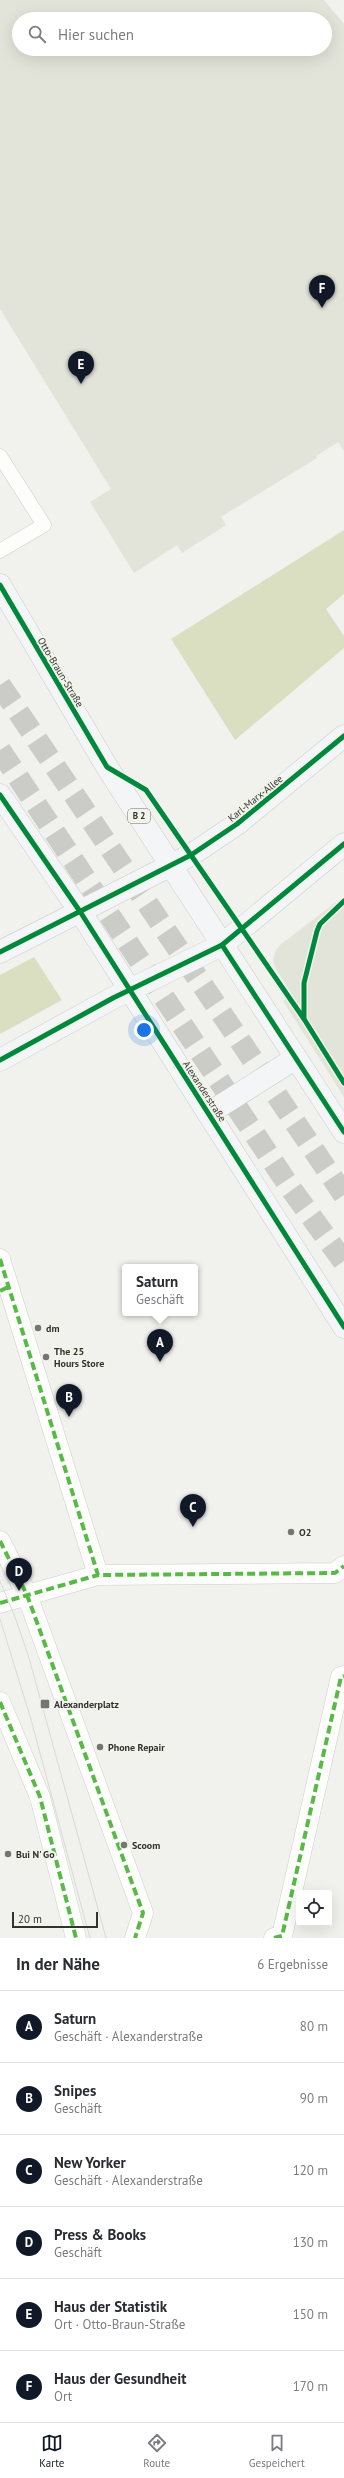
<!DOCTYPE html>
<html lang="de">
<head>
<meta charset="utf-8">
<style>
	:root { --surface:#fff; --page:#f2f2f3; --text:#2b2b33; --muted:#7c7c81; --line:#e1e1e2; --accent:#111827 }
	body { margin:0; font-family:"PT Sans",sans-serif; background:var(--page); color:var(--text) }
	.controls { position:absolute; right:12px; bottom:12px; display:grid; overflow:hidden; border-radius:4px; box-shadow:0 4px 16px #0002 }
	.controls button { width:36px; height:36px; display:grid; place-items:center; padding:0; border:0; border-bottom:1px solid var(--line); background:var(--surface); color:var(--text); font:20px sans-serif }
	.scale { position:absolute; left:12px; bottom:10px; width:86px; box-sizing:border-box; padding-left:4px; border:2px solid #32322f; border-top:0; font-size:11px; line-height:14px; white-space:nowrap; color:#32322f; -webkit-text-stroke:3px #f2f4eb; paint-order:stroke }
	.you { position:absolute; left:144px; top:1030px; width:14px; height:14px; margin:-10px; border:3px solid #fff; border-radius:50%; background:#1a73e8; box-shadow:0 0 0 6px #1a73e833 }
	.badge { display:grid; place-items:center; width:26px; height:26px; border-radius:50%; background:var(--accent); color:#fff; font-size:13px; font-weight:700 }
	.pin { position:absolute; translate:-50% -33px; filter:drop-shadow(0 1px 2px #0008) }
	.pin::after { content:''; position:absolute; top:21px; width:14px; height:12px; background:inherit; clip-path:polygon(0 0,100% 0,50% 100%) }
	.popup { position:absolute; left:122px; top:1264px; width:76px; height:52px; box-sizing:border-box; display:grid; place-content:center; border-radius:4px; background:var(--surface); filter:drop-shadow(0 1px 3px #0005); font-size:13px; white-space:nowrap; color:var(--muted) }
	.popup b { font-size:15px; color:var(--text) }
	.popup::after { content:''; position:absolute; left:50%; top:100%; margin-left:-8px; border:8px solid transparent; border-top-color:var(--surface) }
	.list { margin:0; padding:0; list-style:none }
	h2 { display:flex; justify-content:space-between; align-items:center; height:52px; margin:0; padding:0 16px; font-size:17px }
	h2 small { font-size:13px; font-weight:400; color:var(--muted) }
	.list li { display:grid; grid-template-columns:26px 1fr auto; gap:12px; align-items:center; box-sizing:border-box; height:72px; padding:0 16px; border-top:1px solid var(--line) }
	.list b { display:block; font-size:15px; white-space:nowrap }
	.list p { margin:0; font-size:13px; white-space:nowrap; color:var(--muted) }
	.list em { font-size:13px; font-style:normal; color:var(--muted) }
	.icon { flex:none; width:22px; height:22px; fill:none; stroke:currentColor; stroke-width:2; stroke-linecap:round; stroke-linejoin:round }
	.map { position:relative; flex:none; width:344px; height:1938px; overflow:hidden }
	.search { position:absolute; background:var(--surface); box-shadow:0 4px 16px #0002; left:12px; right:12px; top:12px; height:44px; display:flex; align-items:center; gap:10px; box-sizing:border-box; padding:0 14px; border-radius:22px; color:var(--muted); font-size:15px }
	.sheet { height:484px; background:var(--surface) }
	nav { display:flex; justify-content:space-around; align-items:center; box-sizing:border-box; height:56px; border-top:1px solid var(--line); background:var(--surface); font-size:11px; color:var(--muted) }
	nav a { display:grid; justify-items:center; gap:2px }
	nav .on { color:var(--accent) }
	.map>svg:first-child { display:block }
</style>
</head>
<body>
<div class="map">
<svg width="344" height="1938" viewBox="0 0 344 1938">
	<rect width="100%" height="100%" fill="#f1f2ed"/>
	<path fill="#e2e4d9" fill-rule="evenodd" d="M0,0H324L344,24V451L338,442L316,456L317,458L221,517L226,525L182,553L177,545L134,573L90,502L111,489L0,309ZM19,19H325V49H19Z
		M340,899L344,904V1097L283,1001L292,995L276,969L273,961L275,952L280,945Z"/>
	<path fill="#dadfc1" d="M344,530V594L326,609L344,636V648L235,740L171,639Z
		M34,957L62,1000L0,1034V975Z"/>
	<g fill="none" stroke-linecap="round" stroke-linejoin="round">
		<path stroke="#cbccc7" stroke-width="22" stroke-dasharray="22 11" stroke-linecap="butt" d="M0,685L344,1195
			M0,750L289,1186L344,1262"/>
		<defs>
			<path id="service" d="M0,456L44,525L0,551"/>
			<path id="pedestrian" d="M0,1259L98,1575L335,1573L344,1566
				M0,1541L27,1595L143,1913L135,1938
				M0,1603L98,1575
				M0,1702L40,1797L76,1938
				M274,1938L282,1936L341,1677L344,1676"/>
			<path id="primary" d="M0,585L107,767L344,1132
				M0,795L81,913L344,1327
				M0,952L191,855L237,824L344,736
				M0,1060L113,998L222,945L344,844
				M209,1113L296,1058"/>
		</defs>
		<use href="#service" stroke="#cececb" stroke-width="15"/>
		<use href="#pedestrian" stroke="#cececb" stroke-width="21"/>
		<use href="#primary" stroke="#cdcdcb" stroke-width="23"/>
		<use href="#service" stroke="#fdfdfc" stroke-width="14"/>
		<use href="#pedestrian" stroke="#fdfdfc" stroke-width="20"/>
		<use href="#primary" stroke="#f3f5f6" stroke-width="22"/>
		<path stroke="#d9d9d9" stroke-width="1" d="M0,1581L15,1617L29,1658L106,1938
			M0,1619L30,1716L90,1938"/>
		<path stroke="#58b947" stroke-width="4" stroke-dasharray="8 4" stroke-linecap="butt" d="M0,1259L98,1575L335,1573L344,1566
			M0,1291L10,1286
			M0,1541L27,1595L143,1913L135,1938
			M0,1603L98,1575
			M0,1702L40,1797L76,1938
			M274,1938L282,1936L341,1677L344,1676"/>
		<defs>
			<path id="cycleway" d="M0,585L107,767L146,790L304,1019L344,1083
				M0,795L81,913L344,1327
				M222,945L344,1132
				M0,952L191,855L237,824L344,736
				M304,1019V983L317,931L320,924L344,901
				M0,1060L113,998L222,945L344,844"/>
		</defs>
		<use href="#cycleway" stroke="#f2f4eb" stroke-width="8"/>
		<use href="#cycleway" stroke="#00873e" stroke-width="5"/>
	</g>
	<g fill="#757572" stroke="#f2f4eb" stroke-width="1.5">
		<circle cx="38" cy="1328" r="4"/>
		<circle cx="46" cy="1357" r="4"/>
		<circle cx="291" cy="1532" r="4"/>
		<rect x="40" y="1699" width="10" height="10" rx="2"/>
		<circle cx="100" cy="1747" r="4"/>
		<circle cx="124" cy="1845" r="4"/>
		<circle cx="8" cy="1854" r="4"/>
	</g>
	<g text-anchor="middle" stroke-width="4" stroke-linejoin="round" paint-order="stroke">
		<rect fill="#f2f4eb" stroke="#6c6c67" stroke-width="1" x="128" y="809" width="22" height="14" rx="3"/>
		<g font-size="9" font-weight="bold" fill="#32322f">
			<text x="139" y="819">B 2</text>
		</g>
		<g font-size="10" fill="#32322f" stroke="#f2f4eb">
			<text transform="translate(61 672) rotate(59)" y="4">Otto-Braun-Straße</text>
			<text transform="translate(255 798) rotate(-39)" y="4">Karl-Marx-Allee</text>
			<text transform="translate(205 1091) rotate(57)" y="4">Alexanderstraße</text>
		</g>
		<g font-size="10" font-weight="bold" fill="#32322f" stroke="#f2f4eb" text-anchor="start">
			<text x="46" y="1332">dm</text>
			<text x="54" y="1355">The 25<tspan x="54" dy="12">Hours Store</tspan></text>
			<text x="299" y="1536">O2</text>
			<text x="54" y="1708">Alexanderplatz</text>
			<text x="108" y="1751">Phone Repair</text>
			<text x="132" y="1849">Scoom</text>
			<text x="16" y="1858">Bui N' Go</text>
		</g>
	</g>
</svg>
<div class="controls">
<button><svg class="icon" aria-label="locate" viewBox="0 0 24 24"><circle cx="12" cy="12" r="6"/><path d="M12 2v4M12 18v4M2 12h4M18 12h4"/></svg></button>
</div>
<div class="scale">20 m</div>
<div class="you"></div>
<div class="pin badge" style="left:160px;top:1362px">A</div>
<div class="popup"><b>Saturn</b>Geschäft</div>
<div class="pin badge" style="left:69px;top:1417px">B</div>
<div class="pin badge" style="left:193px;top:1527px">C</div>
<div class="pin badge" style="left:19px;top:1591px">D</div>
<div class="pin badge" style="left:81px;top:384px">E</div>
<div class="pin badge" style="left:322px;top:308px">F</div>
<div class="search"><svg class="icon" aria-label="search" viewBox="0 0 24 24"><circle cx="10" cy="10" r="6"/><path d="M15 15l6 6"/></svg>Hier suchen</div>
</div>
<section class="sheet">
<h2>In der Nähe<small>6 Ergebnisse</small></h2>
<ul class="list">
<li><span class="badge">A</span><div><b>Saturn</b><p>Geschäft · Alexanderstraße</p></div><em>80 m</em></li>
<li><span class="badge">B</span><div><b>Snipes</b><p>Geschäft</p></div><em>90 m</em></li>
<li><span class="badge">C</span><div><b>New Yorker</b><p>Geschäft · Alexanderstraße</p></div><em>120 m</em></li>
<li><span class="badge">D</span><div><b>Press &amp; Books</b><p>Geschäft</p></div><em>130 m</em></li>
<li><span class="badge">E</span><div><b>Haus der Statistik</b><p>Ort · Otto-Braun-Straße</p></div><em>150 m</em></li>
<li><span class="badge">F</span><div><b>Haus der Gesundheit</b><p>Ort</p></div><em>170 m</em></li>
</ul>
</section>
<nav>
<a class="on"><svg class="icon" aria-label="map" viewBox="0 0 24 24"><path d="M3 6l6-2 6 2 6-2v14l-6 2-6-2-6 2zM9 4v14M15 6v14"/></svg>Karte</a>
<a><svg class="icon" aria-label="directions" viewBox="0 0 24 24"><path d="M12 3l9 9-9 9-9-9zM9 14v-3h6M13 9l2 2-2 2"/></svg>Route</a>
<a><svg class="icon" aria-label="saved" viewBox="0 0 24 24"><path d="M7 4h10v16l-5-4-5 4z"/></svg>Gespeichert</a>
</nav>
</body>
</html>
